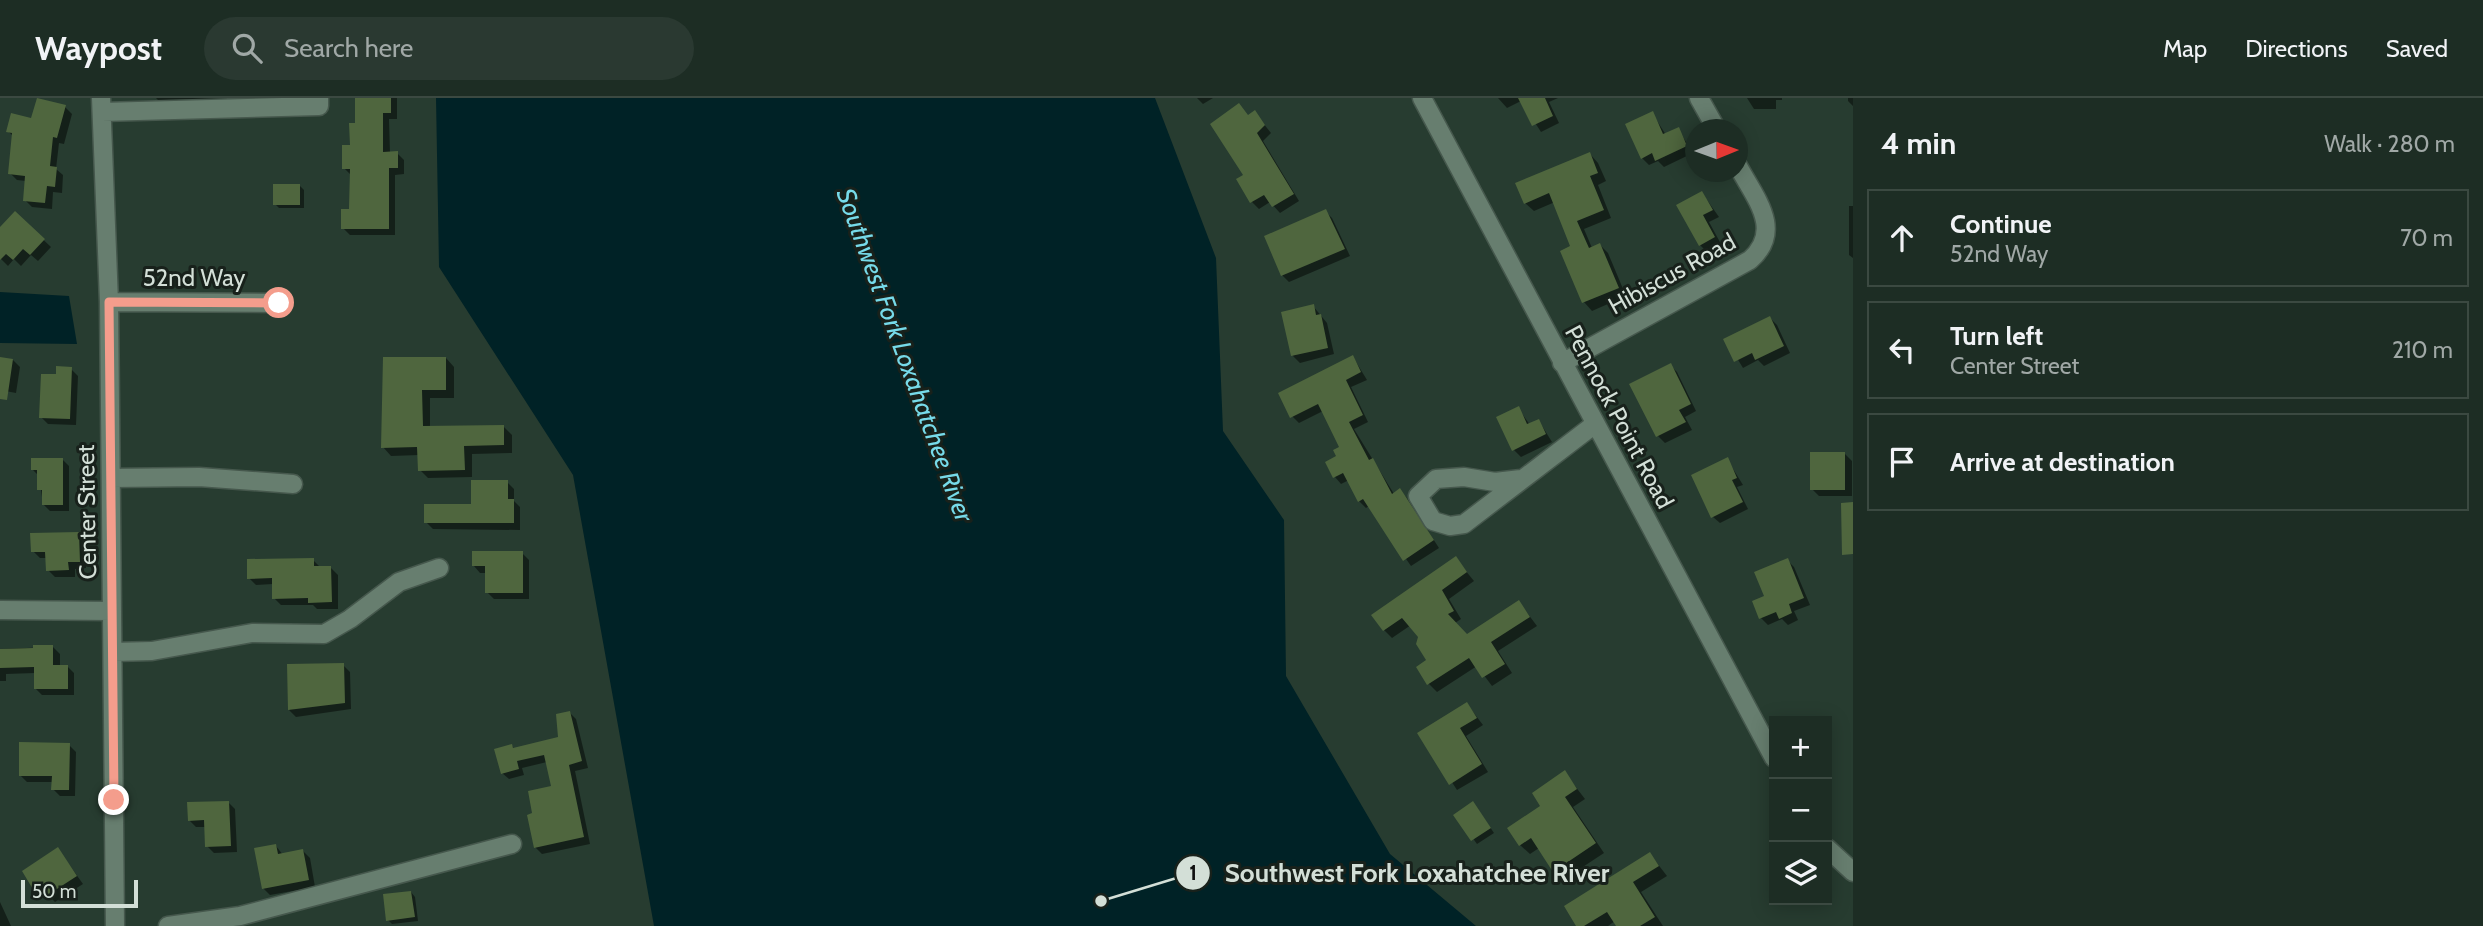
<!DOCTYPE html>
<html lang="en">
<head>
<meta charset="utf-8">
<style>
	:root { --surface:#1d2d24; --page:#2a3931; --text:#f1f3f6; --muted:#a0a8a6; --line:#3b4941 }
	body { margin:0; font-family:Cabin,sans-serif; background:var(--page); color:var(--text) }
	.controls { position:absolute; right:21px; bottom:21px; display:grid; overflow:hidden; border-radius:0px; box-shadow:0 4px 18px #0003 }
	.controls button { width:63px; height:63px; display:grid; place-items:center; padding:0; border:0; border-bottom:2px solid var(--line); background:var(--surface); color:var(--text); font:35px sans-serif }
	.compass { position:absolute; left:1685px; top:21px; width:63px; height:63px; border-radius:50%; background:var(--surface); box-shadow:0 4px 18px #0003; rotate:89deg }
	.scale { position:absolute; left:21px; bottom:18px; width:117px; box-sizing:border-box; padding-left:7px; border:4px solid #d3dfd7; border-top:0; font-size:19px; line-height:24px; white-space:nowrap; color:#d3dfd7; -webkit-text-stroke:5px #18211b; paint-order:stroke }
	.stop { position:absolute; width:21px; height:21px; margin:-16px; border:5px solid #f49d8c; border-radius:50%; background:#fff }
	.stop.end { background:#f49d8c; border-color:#fff; box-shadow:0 2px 7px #0008 }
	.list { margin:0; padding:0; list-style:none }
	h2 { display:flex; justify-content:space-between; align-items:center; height:91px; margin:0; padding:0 28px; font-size:30px }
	h2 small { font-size:23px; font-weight:400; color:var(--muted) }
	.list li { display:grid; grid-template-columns:46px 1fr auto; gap:21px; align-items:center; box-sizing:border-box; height:98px; margin:0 14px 14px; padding:0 14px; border:2px solid var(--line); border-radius:0px }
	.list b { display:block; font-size:26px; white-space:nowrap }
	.list p { margin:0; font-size:23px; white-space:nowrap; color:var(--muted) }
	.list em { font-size:23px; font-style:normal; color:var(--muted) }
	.icon { flex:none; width:38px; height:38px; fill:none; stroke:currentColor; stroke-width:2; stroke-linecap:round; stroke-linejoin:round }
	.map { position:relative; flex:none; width:1853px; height:828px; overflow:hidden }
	header { display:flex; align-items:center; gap:42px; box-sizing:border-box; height:98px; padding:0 35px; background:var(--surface); border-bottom:2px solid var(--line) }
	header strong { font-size:33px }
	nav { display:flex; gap:38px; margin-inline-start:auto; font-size:24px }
	.search { width:490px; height:63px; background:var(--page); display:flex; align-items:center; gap:18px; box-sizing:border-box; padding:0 24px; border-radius:38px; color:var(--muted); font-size:26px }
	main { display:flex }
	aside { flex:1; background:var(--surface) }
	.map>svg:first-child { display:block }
</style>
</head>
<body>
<header>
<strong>Waypost</strong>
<div class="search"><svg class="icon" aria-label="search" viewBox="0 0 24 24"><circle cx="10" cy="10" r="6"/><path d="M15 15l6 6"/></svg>Search here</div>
<nav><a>Map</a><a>Directions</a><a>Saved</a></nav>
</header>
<main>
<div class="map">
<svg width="1853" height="828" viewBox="0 0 1853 828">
	<rect width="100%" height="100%" fill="#273c30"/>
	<path fill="#002226" d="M436,0H1155L1216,160L1223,333L1284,422L1286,578L1390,756L1476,828H654L573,377L439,169Z
		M0,194L69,198L77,246L0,245Z"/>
	<path fill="#0007" d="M156,0H229V1L158,2Z
		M357,0H397V21H389L390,55H397L404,62V76L395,77V137H350L343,130L351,113V77L344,70L357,27Z
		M1197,0H1213L1203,6Z
		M1498,0H1558L1549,4L1559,25L1541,34L1521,3L1507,10Z
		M1747,0H1782V2H1776V11H1754Z
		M1848,0H1853V8L1848,3Z
		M65,9L72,16L64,46L59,45L56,71L63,77L62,95L53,94L52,111L32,109L25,102L26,83L17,82L10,75L14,39L8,33Z
		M1255,15L1271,35L1263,43L1299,103L1280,115L1270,104L1259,111L1252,104L1245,77L1249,19Z
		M1652,15L1666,37L1678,31L1693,55L1664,69L1658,63L1649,67L1642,60Z
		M1590,56L1598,65L1606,83L1598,87L1611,120L1584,131L1592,150L1600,147L1608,155L1626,198L1592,213L1584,204L1562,154L1573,149L1555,104L1534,113L1525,105Z
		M300,88L304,92V110H279L275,106Z
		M1702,95L1719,119L1709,124L1721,146L1707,154L1700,147Z
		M1849,108H1853V160L1849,157Z
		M1325,113L1332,120L1350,158L1289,184L1282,177Z
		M15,115L51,149L38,163L31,157L21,168L14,161L8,168L0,160V131Z
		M1313,208L1327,225L1334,256L1300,265L1293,258Z
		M1770,220L1777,227L1790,255L1764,268L1758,262L1743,270L1726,242Z
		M1353,259L1367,282L1351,289L1368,324L1354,331L1394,396L1399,393L1406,399L1439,450L1411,468L1369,408L1366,410L1359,403L1349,382L1341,386L1335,379L1341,349L1323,313L1299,325L1292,318Z
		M384,260H446L454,269V300H430V330L503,328L512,337V355L472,356V379L428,380L420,372L419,357L391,358L383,349Z
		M0,261L13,262L20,269L16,295L0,292Z
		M1670,267L1677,274L1696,313L1685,319L1692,332L1665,345L1658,338L1632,287Z
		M71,271L78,278L76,327L48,326L41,319L58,278Z
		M1518,310L1530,327L1539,323L1552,344L1521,359L1514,352Z
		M1845,356L1852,363V398H1819L1812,391Z
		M62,361L69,368V413H50L43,406L39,378L33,372Z
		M1727,361L1743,387L1737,389L1748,411L1720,425L1713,419Z
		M507,384L514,391V403L520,409V432L433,431L426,424L472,408Z
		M78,435L85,442L86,470L75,471V479H55L48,472L47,460H40L33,453Z
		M522,455L529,462V501H494L487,494V475H480L474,468Z
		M1456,461L1474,483L1449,501L1461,521L1455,525L1467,538L1519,504L1537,528L1498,553L1512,575L1492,588L1477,568L1437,594L1429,586L1428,563L1420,539L1411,527L1392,540L1384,532Z
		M313,462L321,470H331L338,477V511H317L313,507H281L274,500L273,486L256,487L249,480Z
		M1787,462L1794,469L1810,507L1794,513L1798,522L1788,527L1782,521L1768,527L1761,520L1766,499Z
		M53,549L60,556V568H67L74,575V597H42L35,590V575L6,576V583H0V551Z
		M343,567L350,574L351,611L296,619L289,612Z
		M1467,606L1483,627L1466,638L1488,674L1457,692L1420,635Z
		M570,615L576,621L588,670L575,673L590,746L542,756L535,749L534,717L553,689L547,664L522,670L524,677L509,681L502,675L512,648L515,652L560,641Z
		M69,647L76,654L75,698H60L53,691V684H27L20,677Z
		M1565,675L1585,701L1573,709L1604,755L1563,782L1539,750L1530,756L1520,747Z
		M228,704L235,711L237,754L214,755L207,748L206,729H196L189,722Z
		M1477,710L1494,735L1477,746L1456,717Z
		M276,748L283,757L303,753L310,760L315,789L270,797L263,790Z
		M58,751L83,786L55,804L47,796L42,799L35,792Z
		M1650,756L1667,778L1641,794L1663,828H1618L1615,823L1608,828H1578Z
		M411,794L415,799L418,823L392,826L388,822Z
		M0,804L11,828H0Z"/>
	<path fill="#4f663e" d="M37,0L66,7L57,40L53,39L50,68L57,69L55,89L47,88L45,105L23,103L25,78L8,76L12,35L6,34L11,15L31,20Z
		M355,0H391V15H383V54L398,53V70H389V131H341V111H349L350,71H342V47H350L349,25H355Z
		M1518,0H1545L1553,18L1532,28Z
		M1239,5L1248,17L1255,12L1265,27L1257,35L1294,96L1272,109L1264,97L1250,105L1236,81L1243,77L1210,26Z
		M1653,13L1663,36L1679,29L1687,48L1655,63L1652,55L1641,61L1625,26Z
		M1590,54L1598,75L1590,78L1604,112L1577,123L1589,150L1600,145L1619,190L1582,205L1560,153L1570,148L1549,95L1524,106L1515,85Z
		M273,86H300V107H273Z
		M1702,93L1713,112L1703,117L1715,139L1699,148L1676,107Z
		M1326,111L1345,151L1281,178L1264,138Z
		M15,113L45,141L30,157L23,151L13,162L6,156L0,162V129Z
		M1314,206L1316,217L1321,216L1328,250L1291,258L1281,214Z
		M1770,218L1784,248L1755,262L1752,255L1734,264L1723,241Z
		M1353,257L1361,274L1346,282L1363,317L1349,324L1369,362L1373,360L1392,396L1400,390L1434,442L1403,463L1363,401L1358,404L1343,375L1333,380L1325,364L1336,358L1333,352L1339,349L1318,306L1290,320L1278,295Z
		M0,259L13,261L7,302L0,301Z
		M383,259H446V292H422L423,328L504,327V347L464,348L465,372L418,373L417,349L381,350Z
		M1671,265L1691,306L1679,312L1686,324L1656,339L1629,286Z
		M56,268L72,269L70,321L39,320L41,276H56Z
		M1519,308L1527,326L1539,321L1546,336L1512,353L1496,319Z
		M1810,354H1845V392H1810Z
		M1728,359L1737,380L1732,382L1743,404L1711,420L1691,377Z
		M31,360H63V407H42V392H37V372H31Z
		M471,382H508V401H514V425H424V406H471Z
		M1853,404V456L1842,457L1841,405Z
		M79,434L80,464H68L69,472L46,473L45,454H31L30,435Z
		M472,453H523V495H485V468H472Z
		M1456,458L1467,474L1442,492L1454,513L1448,516L1467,536L1519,502L1530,519L1491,544L1505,566L1482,580L1469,560L1427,587L1416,569L1426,562L1416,546L1418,539L1402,520L1383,533L1371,517Z
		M314,460V468H331L332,504L308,505V500L272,501V480L247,481V461Z
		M1788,460L1804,500L1789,506L1792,515L1779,521L1776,514L1759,521L1752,503L1764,498L1754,474Z
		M33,547H53V567H68V591H34V569L0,570V551L33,550Z
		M344,565L345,605L288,612L287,566Z
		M1467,604L1477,620L1460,630L1482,666L1449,687L1417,635Z
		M570,613L582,663L569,667L584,739L534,750L527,717L532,715L528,693L551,688L544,657L517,663L519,671L501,676L494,651L512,646L513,650L558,639L556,616Z
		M19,644L70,645L69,692H51L52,678H19Z
		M1565,672L1577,691L1565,699L1596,745L1553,774L1531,740L1519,748L1507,730L1540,708L1532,695Z
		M229,703L231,748L205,749L204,722L188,723L187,704Z
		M1473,703L1491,730L1471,743L1453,717Z
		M276,746L278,756L303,751L309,782L262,791L254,750Z
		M58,749L77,778L46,798L40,789L34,793L22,773Z
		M1650,754L1659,768L1633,784L1655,819L1640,828H1616L1607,814L1584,828H1576L1564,808Z
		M411,793L415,819L386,823L383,796Z"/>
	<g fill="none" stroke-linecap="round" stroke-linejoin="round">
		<defs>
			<path id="minor" d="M101,0L109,204L115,828
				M1422,0L1774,660
				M1699,0L1717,32
				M102,14L319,8V0
				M109,204L279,205
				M1562,265L1750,162C1784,132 1755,100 1738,68
				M111,380L199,379L293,386
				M1521,381L1495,384L1464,379L1436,381L1418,398L1433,423L1450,428L1464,426L1595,326
				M0,512L112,513
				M113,554L152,553L252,535L324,536L350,521L399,484L439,470
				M1827,750L1853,774
				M168,828L240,818L512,746"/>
		</defs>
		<use href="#minor" stroke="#46584d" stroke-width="21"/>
		<use href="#minor" stroke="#677e6f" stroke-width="18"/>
	</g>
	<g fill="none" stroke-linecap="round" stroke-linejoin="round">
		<path stroke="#f49d8c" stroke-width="9" d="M114,702L109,204L279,205"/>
	</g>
	<g text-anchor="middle" stroke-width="6" stroke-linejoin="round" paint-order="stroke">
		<g font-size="24" fill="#d3dfd7" stroke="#18211b">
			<text transform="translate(1672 176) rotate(-29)" y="8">Hibiscus Road</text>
			<text x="194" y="188">52nd Way</text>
			<text transform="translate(1619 319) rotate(62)" y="8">Pennock Point Road</text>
			<text transform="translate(87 414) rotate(-91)" y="8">Center Street</text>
		</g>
		<g font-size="26" font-style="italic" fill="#76dae9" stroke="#18211b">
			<text transform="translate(905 257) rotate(70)" y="9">Southwest Fork Loxahatchee River</text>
		</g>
	</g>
	<path fill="none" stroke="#d3dfd7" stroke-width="2.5" d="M1101 803L1193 775"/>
	<g fill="#d3dfd7" stroke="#18211b" stroke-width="2.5">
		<circle cx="1101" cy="803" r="7"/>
		<circle cx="1193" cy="775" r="18"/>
	</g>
	<g font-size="21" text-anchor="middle" font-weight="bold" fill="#111">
		<text x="1193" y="782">1</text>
	</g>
	<g font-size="26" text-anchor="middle" font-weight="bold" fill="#d3dfd7" stroke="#18211b" stroke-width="6" stroke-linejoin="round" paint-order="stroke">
		<text x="1417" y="784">Southwest Fork Loxahatchee River</text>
	</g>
</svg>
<div class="controls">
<button>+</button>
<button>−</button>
<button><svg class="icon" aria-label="layers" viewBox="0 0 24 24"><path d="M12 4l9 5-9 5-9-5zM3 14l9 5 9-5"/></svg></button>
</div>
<svg class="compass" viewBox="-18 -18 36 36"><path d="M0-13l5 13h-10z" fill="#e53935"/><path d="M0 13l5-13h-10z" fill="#a0a8a6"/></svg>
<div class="scale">50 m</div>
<div class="stop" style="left:279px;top:205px"></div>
<div class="stop end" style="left:114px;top:702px"></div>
</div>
<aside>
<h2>4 min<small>Walk · 280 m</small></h2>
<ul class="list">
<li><svg class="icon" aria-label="ahead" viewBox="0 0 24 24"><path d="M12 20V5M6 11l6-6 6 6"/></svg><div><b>Continue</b><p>52nd Way</p></div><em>70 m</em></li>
<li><svg class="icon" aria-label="left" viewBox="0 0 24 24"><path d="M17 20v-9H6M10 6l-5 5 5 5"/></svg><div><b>Turn left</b><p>Center Street</p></div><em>210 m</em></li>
<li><svg class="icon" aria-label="arrive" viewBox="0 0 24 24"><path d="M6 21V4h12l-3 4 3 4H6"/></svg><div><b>Arrive at destination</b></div></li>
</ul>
</aside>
</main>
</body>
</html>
